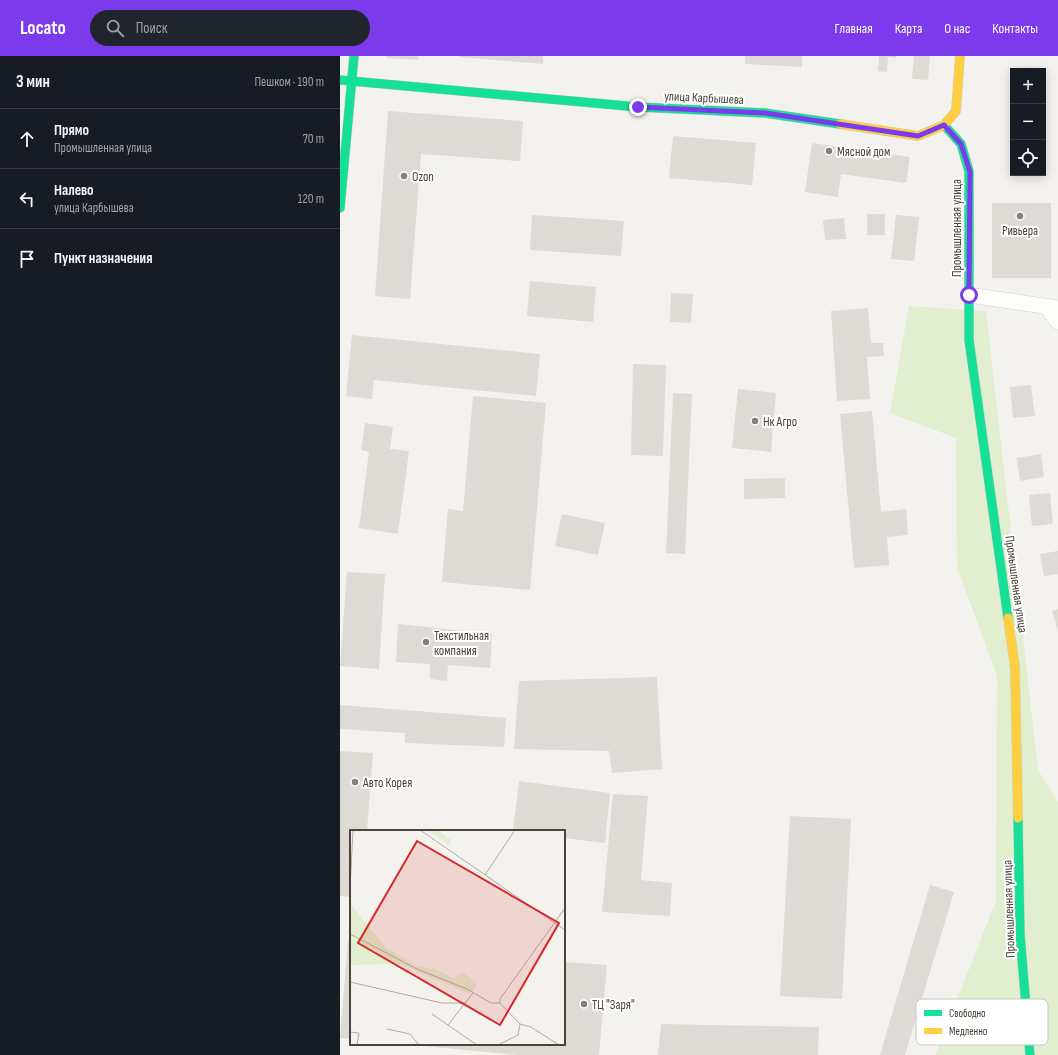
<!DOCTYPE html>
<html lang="ru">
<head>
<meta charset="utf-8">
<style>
	:root { --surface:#171b24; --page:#20242c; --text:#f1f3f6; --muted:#9ea1a6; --line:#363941; --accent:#7c3aed }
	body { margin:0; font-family:"Sofia Sans Condensed",sans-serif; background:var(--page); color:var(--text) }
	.controls { position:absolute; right:12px; top:12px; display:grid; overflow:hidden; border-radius:0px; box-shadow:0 2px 10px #0003 }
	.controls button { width:36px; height:36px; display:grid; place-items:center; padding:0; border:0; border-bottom:1px solid var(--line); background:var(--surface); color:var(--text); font:20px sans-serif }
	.stop { position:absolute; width:12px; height:12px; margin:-9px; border:3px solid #7c3aed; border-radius:50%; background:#fff }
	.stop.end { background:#7c3aed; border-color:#fff; box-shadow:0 1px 4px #0008 }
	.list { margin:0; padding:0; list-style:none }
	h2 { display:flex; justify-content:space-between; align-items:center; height:52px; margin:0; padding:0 16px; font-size:17px }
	h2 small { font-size:13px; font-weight:400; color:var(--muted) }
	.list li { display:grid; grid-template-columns:26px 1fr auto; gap:12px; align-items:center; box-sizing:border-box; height:60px; padding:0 16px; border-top:1px solid var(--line) }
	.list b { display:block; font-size:15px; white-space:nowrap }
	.list p { margin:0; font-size:13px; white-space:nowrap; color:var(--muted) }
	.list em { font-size:13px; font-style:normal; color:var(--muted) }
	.icon { flex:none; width:22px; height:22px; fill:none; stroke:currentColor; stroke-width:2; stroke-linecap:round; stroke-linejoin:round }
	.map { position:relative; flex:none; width:718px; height:999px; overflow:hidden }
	header { display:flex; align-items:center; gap:24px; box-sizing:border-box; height:56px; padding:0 20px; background:var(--accent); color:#fff }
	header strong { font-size:19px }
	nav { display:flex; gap:22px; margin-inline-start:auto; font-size:14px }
	.search { width:280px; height:36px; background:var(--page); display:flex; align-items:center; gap:10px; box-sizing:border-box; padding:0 14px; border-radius:22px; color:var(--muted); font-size:15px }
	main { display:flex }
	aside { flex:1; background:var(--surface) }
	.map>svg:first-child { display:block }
</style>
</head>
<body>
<header>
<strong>Locato</strong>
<div class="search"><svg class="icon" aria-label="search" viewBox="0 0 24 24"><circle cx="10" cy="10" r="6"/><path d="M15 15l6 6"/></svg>Поиск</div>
<nav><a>Главная</a><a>Карта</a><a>О нас</a><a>Контакты</a></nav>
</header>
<main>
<aside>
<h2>3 мин<small>Пешком · 190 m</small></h2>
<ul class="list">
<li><svg class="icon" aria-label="ahead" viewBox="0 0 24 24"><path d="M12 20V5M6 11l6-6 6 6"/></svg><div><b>Прямо</b><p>Промышленная улица</p></div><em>70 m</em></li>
<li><svg class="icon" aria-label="left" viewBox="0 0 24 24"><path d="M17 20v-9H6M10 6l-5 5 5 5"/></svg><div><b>Налево</b><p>улица Карбышева</p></div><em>120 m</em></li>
<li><svg class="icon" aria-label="arrive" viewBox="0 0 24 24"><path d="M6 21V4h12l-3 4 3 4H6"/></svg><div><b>Пункт назначения</b></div></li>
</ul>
</aside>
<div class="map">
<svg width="718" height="999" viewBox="0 0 718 999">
	<rect width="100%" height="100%" fill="#f4f2ee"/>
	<path fill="#e1eecf" d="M569,250L646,255L698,714L718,746V999H595L656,845L657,620L617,511L616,382L550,357Z"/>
	<path fill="#dedbd6" d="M47,0H79L78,4L47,2Z
		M120,0H203V8L120,1Z
		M405,0H462V11L405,8Z
		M539,0H556V2L548,1L547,16L538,15Z
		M574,0H590L588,24L572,23Z
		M48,55L183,65L180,105L81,98L70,243L35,240Z
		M333,80L416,87L412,129L329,122Z
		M472,87L570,101L566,127L501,118L498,141L465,136Z
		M652,147H711V222H652Z
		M527,158H545V179H527Z
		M192,159L284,165L281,200L190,194Z
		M556,159L579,161L574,205L551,203Z
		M504,162L506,183L485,184L483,164Z
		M190,225L256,231L253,266L187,260Z
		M331,237L353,238L351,267L330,266Z
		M528,252L531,287H543L544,300L527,301L530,343L497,345L491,255Z
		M12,279L200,298L196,340L34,324L32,343L6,340Z
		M293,308L326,309L323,400L291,399Z
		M691,329L695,360L673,362L670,331Z
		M398,333L436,337L431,396L392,392Z
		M333,337L352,338L345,498L326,497Z
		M133,340L206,347L190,534L102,526L108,453L123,455Z
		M532,355L541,456L566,453L568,479L547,481L549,509L514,512L500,358Z
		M25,367L53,371L50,393L69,395L58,478L19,472L29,396L21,394Z
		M701,398L704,421L680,425L677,402Z
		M445,422V442L404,443V423Z
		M710,437L713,468L692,470L689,439Z
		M222,458L265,467L258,499L215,490Z
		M718,495V518L704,520L700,498Z
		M7,516L45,518L39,613L0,610Z
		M718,553V575L712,555Z
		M58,568L152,578L150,612L108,609L107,625L90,623V608L56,606Z
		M317,621L322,713L272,717L269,695L174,693L179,625Z
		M0,649L166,662L164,691L65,687V677L0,673Z
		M0,695L33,697L27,775H11V841L0,840Z
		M179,725L270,737L265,787L224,782V775H173Z
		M273,738L308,740L301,824L332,827L330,860L262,856Z
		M450,760L511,763L502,943L440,940Z
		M590,829L614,836L565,999H540Z
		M8,884L11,885V983L0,982Z
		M224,906L267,909L259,999H177L73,989V988H224Z
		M321,968L479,971L478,999H318Z"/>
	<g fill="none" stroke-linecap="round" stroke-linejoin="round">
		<defs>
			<path id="street" d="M629,239L718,252
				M706,250L718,266"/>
			<path id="fast" d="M0,24L298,51L425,57L500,68
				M604,69L621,88L629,115V284L668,562
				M0,152L14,0
				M678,762L680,878L690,999"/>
			<path id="slow" d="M500,68L578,80L604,69L616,55L620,0
				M668,562L675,612L678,762"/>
		</defs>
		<use href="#street" stroke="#d2d0cb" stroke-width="16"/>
		<use href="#fast" stroke="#d3cfc5" stroke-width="10"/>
		<use href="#slow" stroke="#d3cfc5" stroke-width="10"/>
		<use href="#street" stroke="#fdfdfc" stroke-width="15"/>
		<use href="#fast" stroke="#16e098" stroke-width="9"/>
		<use href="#slow" stroke="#ffcf43" stroke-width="9"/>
	</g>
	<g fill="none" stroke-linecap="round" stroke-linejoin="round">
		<path stroke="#7c3aed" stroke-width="5" d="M298,51L425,57L578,80L604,69L621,88L630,116L629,239"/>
	</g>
	<g fill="#868178" stroke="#fff" stroke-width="1.5">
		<circle cx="489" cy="95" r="4"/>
		<circle cx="64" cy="120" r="4"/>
		<circle cx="680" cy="160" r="4"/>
		<circle cx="415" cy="365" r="4"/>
		<circle cx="86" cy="586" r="4"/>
		<circle cx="15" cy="726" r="4"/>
		<circle cx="244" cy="948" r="4"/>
	</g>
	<g text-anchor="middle" stroke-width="4" stroke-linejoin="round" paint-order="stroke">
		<g font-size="13" fill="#4b4439" stroke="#fff">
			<text transform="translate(364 41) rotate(3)" y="5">улица Карбышева</text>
			<text transform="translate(616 172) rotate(-90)" y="5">Промышленная улица</text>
			<text transform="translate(677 528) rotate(82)" y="5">Промышленная улица</text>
			<text transform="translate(668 853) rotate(-92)" y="5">Промышленная улица</text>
		</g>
		<g font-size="13" fill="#4b4439" stroke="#fff" text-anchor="start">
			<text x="497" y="100">Мясной дом</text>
			<text x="72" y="125">Ozon</text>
			<text x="680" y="179" text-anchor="middle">Ривьера</text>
			<text x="423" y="370">Нк Агро</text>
			<text x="94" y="584">Текстильная<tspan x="94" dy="15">компания</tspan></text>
			<text x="23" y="731">Авто Корея</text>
			<text x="252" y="953">ТЦ "Заря"</text>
		</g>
	</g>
	<g transform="translate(10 774)">
		<rect width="215" height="215" fill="#f4f2ee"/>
		<path d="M77,0H88L101,10L99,15ZM1,74L35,117L67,136L86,139L104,149L113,142L127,154L120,164L50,134L0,135Z" fill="#e1eecf"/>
		<path fill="none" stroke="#b0aca6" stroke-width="1" d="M70,0L215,100M135,45L165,0M0,59L3,0M0,104L67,139L117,159L141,173H150M0,152L92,173H116M150,173V169L215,78M150,173L170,194L181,197L209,215M82,184L127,215M98,195L123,163M37,199L60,204L69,215M0,202L9,203L7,215M148,215L168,205L170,194"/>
		<path fill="#d62828" fill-opacity="0.15" stroke="#d62828" stroke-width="2" d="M67,11L209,93L150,195L8,113Z"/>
		<rect width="215" height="215" fill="none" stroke="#4b4439" stroke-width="2"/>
	</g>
	<rect x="576" y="943" width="132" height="46" rx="6" fill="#fff" stroke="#c9c7c4" stroke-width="1"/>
	<rect x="584" y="954" width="18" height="6" fill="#16e098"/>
	<rect x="584" y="972" width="18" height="6" fill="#ffcf43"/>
	<g font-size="11" fill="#4b4439">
		<text x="609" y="961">Свободно</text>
		<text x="609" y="979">Медленно</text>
	</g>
</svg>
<div class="controls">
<button>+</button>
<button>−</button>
<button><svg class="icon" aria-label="locate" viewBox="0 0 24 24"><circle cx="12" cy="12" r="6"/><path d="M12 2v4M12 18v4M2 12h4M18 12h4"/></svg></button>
</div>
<div class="stop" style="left:629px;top:239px"></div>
<div class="stop end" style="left:298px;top:51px"></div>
</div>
</main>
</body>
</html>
